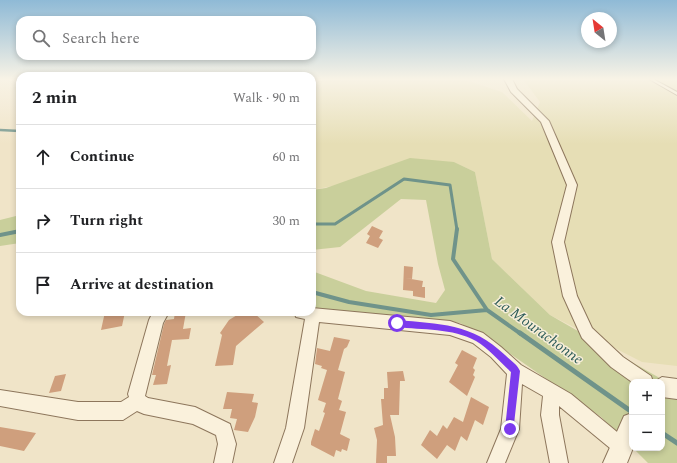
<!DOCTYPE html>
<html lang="en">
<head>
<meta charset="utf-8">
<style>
	:root { --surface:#fff; --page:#f6f6f6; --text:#202124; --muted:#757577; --line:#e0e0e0 }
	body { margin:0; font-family:Spectral,serif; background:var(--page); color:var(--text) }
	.controls { position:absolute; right:12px; bottom:12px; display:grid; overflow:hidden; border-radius:8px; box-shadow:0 2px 6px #0003 }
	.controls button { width:36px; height:36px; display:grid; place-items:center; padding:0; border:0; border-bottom:1px solid var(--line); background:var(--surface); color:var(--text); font:20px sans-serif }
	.compass { position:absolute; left:581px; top:12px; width:36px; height:36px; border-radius:50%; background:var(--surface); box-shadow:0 2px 6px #0003; rotate:330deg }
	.stop { position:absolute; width:12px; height:12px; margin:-9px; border:3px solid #7c3aed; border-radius:50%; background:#fff }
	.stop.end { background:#7c3aed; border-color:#fff; box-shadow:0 1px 4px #0008 }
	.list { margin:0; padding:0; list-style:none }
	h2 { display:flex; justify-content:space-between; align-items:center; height:52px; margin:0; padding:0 16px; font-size:17px }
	h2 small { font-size:13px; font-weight:400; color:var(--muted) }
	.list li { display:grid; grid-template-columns:26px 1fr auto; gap:12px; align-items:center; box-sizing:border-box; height:64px; padding:0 16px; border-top:1px solid var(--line) }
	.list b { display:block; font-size:15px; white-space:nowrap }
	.list em { font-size:13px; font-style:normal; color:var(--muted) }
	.icon { flex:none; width:22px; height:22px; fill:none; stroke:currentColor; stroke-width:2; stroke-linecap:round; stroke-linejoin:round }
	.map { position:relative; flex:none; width:677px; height:463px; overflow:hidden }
	.search { position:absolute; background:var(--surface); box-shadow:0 2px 6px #0003; left:16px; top:16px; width:300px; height:44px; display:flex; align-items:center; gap:10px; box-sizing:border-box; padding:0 14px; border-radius:12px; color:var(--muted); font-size:15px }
	.panel { position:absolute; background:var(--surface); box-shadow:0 2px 6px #0003; left:16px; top:72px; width:300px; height:244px; border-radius:12px }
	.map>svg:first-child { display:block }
</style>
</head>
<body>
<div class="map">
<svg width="677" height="463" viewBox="0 0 677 463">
	<rect width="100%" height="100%" fill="#f0e4c8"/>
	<path fill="#e6deb5" d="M312,79H462L502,92L532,121L540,102L523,79H677V366L642,362L550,315L492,259L475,172L454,162L312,190Z"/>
	<path fill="#c9cf9b" d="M410,158L454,162L475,172L492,259L550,315L677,388V463H648L633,448H662V382H632V447L601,417L486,337L460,323L312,308V271L366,291L436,303L445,290L438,264L426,200L401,199L340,247L312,250V190L326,188Z
		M20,215V243L0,246V220Z"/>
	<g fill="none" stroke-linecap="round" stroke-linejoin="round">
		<path stroke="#6f938a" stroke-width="2.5" d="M0,130L20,131"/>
		<path stroke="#6f938a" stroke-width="3" d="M312,224H335L404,179L450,185L457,230"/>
		<path stroke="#6f938a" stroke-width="4" d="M457,229L453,259L487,310L521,334
			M0,235L20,231
			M312,292L349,302L431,315L487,310"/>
		<path stroke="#6f938a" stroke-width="5" d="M520,333L632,412
			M662,433L677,443"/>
	</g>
	<path fill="#cf9f7d" d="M372,226L383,231L379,238L383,240L378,248L366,243L370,236L367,234Z
		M404,266L413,267L412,279L405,278L423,281L422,287H425V298L413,296V291L403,290Z
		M105,312H125L122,326L101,330Z
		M175,312H186L183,329L191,328L189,339L172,340L167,366L171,365L167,384L153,385L156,375H152L164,324L166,320L174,319Z
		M242,312H253L264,322L236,346L233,365L215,366L222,335L220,333L229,320Z
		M334,337L350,340L347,347L344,349L338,370L345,372L338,399L342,401L339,410L346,412L340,434L350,439L347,451L342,449L341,452L336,450L334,457L311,445V442L315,429L319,431L325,413L323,412L326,403L318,400L327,370L321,368L322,366L315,364L317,348L330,351Z
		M462,350L477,358L473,368L475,370L473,375L475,377L467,396L449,382L458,365L455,363Z
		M403,371L405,381H400L399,415H390L395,437L396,456H387V463H376L377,440L374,428L383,425L381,399H384V388H388L387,372Z
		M66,374L61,391L49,393L55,376Z
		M227,392L254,394L252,402L258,403L255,417L248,432L234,430L237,419L230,418L232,409H223Z
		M471,397L489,407L483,425L475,420L467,441L461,436L455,451L447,445L437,459L421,445L430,430L437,436L443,425L447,429L454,417L463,422Z
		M0,427L36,433L24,451L0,446Z"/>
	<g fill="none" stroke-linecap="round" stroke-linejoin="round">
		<defs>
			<path id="service" d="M649,79H653L677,92V95Z"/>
			<path id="minor" d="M504,79H512L517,89L549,121L577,185L564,242L577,296L592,328L623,357L651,376L653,382H632L611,367L582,338L563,296L552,242L567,185L541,122L511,92Z
				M312,308L450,321L483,333L501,347L521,365L571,394L628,441L631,447L628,453L622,456L616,453L559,406V415L568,463H550L541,415L543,396L522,384L519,429L505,463H487L501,429L507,374L491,357L473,343L450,335L319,322L304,428L292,463H274L286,428L305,319L296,317L294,312H312Z
				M153,312H169L163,323L145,396L148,398L195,407L230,424L236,444L232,463H214L218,444L216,435L193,424L144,414L137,411L123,420H78L0,406V390L78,402H121L129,397L128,394L149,320Z"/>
			<path id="tertiary" d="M662,377L677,379V399L662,397V382H654Z
				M632,413L633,448L627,463H603L624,416Z"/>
		</defs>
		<use href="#service" stroke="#8d765c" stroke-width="2"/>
		<use href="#minor" stroke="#8d765c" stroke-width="2"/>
		<use href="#tertiary" stroke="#8d765c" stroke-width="2"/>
		<use href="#service" fill="#faf1dc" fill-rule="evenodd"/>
		<use href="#minor" fill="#faf1dc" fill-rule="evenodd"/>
		<use href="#tertiary" fill="#faf1dc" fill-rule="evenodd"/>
	</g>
	<linearGradient id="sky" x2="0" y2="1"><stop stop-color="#8fbad6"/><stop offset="0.55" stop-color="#f8f3e6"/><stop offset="1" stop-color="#f8f3e6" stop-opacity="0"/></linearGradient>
	<rect width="677" height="144" fill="url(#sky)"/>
	<path fill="#7c3aed" d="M397,320C439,324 472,323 505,355C510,360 517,364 520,371L513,433H507L505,429L511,372C500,362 489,349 476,341C453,328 422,330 397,327L393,323Z"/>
	<g text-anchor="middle" stroke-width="3" stroke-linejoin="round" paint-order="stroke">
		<g font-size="15" font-style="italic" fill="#2f5d5a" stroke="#f7eed8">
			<text transform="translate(539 330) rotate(36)" y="5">La Mourachonne</text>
		</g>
	</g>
</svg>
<div class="controls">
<button>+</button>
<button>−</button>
</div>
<svg class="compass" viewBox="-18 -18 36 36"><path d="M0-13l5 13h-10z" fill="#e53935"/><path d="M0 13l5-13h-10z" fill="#757577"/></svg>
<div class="stop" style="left:397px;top:323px"></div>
<div class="stop end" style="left:510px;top:429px"></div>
<div class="search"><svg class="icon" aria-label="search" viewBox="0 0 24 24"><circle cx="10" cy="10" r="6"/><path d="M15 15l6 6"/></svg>Search here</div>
<section class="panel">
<h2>2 min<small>Walk · 90 m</small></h2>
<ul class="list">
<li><svg class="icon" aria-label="ahead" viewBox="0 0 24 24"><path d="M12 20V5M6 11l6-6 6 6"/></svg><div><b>Continue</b></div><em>60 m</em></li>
<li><svg class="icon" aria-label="right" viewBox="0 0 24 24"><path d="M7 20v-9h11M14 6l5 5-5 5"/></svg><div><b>Turn right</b></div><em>30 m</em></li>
<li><svg class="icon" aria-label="arrive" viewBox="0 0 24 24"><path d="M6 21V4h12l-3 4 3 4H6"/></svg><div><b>Arrive at destination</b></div></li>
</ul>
</section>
</div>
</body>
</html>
